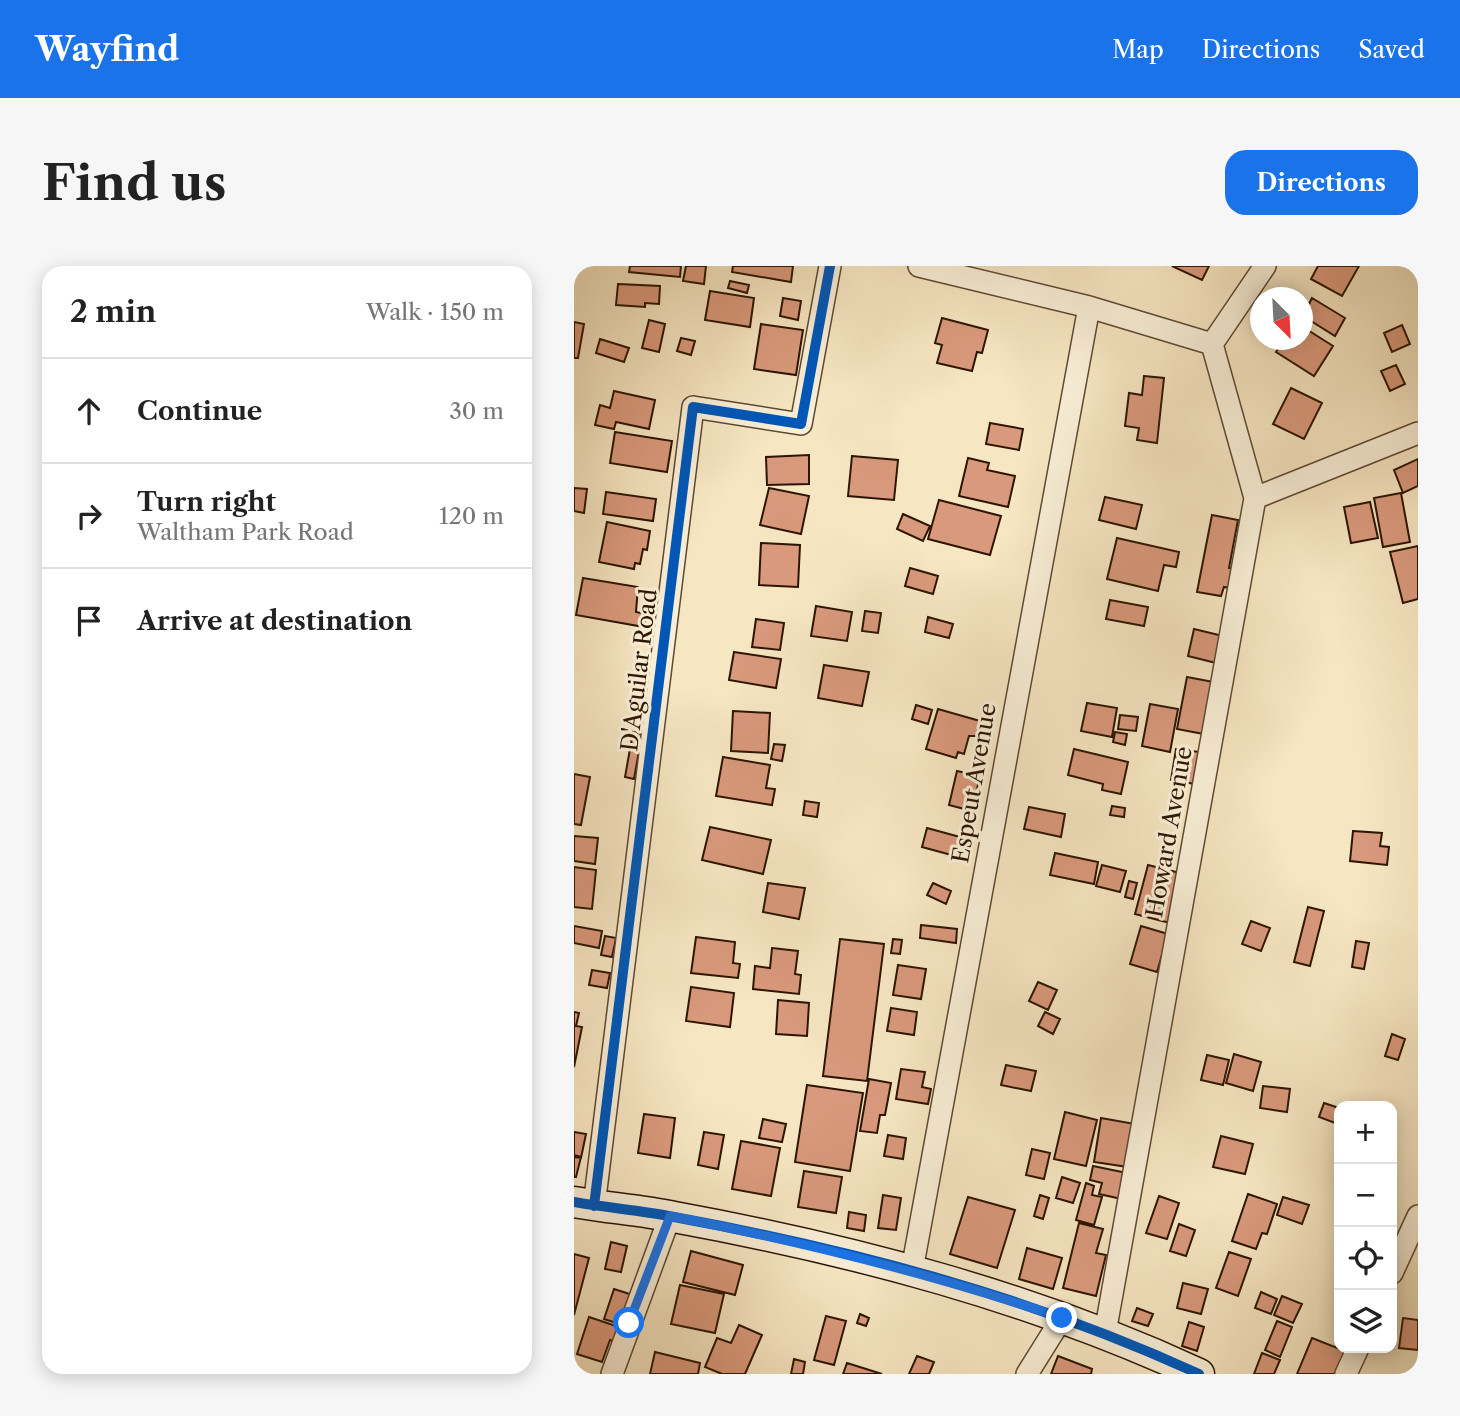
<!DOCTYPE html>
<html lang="en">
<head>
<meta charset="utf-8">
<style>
	:root { --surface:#fff; --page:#f6f6f6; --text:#222; --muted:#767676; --line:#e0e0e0; --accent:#1a73e8 }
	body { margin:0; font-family:"Libre Caslon Text",serif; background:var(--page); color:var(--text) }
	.controls { position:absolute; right:21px; bottom:21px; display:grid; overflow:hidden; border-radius:14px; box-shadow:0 4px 18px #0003 }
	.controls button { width:63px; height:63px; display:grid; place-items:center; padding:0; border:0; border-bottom:2px solid var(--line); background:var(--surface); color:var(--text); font:35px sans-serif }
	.compass { position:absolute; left:676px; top:21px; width:63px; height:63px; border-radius:50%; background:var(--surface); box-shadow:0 4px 18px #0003; rotate:156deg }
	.stop { position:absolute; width:21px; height:21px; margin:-16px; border:5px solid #1a73e8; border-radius:50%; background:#fff }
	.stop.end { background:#1a73e8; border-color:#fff; box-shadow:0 2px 7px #0008 }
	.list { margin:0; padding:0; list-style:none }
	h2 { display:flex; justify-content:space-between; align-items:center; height:91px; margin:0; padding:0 28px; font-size:30px }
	h2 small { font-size:23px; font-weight:400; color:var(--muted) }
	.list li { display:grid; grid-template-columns:46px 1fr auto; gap:21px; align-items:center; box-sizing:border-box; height:105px; padding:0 28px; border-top:2px solid var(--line) }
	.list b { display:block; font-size:26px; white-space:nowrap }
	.list p { margin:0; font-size:23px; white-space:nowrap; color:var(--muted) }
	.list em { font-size:23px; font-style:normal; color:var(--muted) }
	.icon { flex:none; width:38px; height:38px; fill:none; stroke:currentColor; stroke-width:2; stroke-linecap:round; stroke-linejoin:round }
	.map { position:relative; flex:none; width:844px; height:1108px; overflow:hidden; border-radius:21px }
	header { display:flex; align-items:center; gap:42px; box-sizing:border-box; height:98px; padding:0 35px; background:var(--accent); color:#fff }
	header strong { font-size:33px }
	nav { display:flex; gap:38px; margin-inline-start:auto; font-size:24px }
	.intro { display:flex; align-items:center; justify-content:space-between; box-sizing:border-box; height:168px; padding:0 42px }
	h1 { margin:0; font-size:49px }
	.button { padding:18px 32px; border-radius:21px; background:var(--accent); color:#fff; font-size:24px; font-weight:700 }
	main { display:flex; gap:42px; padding:0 42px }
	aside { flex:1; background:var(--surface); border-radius:21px; box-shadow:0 4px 18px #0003 }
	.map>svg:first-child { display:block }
</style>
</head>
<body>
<header>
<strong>Wayfind</strong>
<nav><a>Map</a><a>Directions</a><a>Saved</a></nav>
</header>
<div class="intro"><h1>Find us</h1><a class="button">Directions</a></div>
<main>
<aside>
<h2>2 min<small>Walk · 150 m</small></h2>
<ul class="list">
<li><svg class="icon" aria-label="ahead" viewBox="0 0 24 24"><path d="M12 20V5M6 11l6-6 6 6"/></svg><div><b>Continue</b></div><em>30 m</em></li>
<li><svg class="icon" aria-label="right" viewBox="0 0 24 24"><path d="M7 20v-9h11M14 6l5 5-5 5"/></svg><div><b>Turn right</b><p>Waltham Park Road</p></div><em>120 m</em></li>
<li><svg class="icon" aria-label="arrive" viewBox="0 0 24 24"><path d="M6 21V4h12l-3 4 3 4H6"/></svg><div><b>Arrive at destination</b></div></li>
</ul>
</aside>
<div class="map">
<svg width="844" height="1108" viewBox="0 0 844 1108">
	<rect width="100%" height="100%" fill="#f6e6c2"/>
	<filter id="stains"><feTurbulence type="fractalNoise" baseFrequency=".00286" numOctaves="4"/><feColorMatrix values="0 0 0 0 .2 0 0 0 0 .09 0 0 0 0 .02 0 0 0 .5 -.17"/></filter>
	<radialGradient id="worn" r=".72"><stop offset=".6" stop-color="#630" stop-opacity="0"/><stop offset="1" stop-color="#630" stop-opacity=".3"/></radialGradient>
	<path fill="#d9997c" stroke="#2d1502" stroke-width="2" d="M56,0H107L106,11L55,6Z
		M112,0H132L130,18L109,15Z
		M159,0H219L217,16L158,6Z
		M598,0H635L628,14Z
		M744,0H785L768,30L737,13Z
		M156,15L175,19L173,27L154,22Z
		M44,18L86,20L85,38L71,37V41L42,39Z
		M136,25L180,32L176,61L131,54Z
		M209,32L227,35L224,54L206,50Z
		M738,32L771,52L761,70L729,50Z
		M368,52L414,64L408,87L403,86L398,105L363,97L368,79L361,77Z
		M75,54L91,58L85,86L68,82Z
		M0,56L10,58L4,92H0Z
		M187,58L229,64L222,109L180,103Z
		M828,59L836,78L818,86L810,67Z
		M729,61L759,80L740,110L702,86L710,74H729Z
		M107,72L121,75L117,89L103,85Z
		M26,73L55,82L50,96L22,87Z
		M822,99L831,118L816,125L807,105Z
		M570,110L590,112L583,177L563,174L565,162L551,160L555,127L568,129Z
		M717,122L748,137L730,173L699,158Z
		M40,125L81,134L75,163L42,156L40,163L21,159L26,139L36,142Z
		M416,157L449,163L445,184L412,178Z
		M41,166L98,175L93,206L36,197Z
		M235,189V218L193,219L192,191Z
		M278,190L324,194L320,234L274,230Z
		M394,192L415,197L413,204L441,210L434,241L385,230Z
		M844,193V220L829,227L820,204Z
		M0,222L13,223L10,247L0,245Z
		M195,222L235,230L227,268L186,259Z
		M32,226L82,233L79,255L29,248Z
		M827,227L836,276L809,281L800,232Z
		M531,231L568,239L562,263L525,254Z
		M365,234L427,250L416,289L354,273Z
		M796,236L804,272L777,277L770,241Z
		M329,248L356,260L349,275L323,263Z
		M638,249L664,254L655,302L665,304L661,323L650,321L647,330L623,326Z
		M33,256L76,265L73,284L69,283L66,298L61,297L60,303L25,296Z
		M543,272L605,286L602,301L590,299L584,325L533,313Z
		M187,277L226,279L224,321L185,319Z
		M844,280V333L829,337L816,286Z
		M336,302L364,310L359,328L331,320Z
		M9,312L64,321L62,346L72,348L70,361L2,349Z
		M536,334L574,341L570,360L532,353Z
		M242,340L278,346L273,375L237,370Z
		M291,345L307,347L304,367L288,365Z
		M354,351L379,358L375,372L351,366Z
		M182,353L210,357L206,384L178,381Z
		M620,363L653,371L646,398L614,390Z
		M160,386L207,393L202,422L155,414Z
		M250,399L295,406L288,440L244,432Z
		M613,411L645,417L635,469L603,463Z
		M513,437L543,442L538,471L507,465Z
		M576,438L604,443L596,486L568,480Z
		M342,439L358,444L354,458L338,453Z
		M364,443L406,455L402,470H395L390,488L384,486L382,492L352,483Z
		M159,445L196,447L194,487L157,485Z
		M546,449L564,451L562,465L544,463Z
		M59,466L68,468L60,513L51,511Z
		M541,466L553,468L551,479L539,476Z
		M200,478L211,479L208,495L197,493Z
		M500,483L554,496L547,528L528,524L529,518L494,509Z
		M602,483L626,486L621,518L597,514Z
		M149,491L196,499L192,522L201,523L198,539L142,530Z
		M383,505L406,510L398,545L375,539Z
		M0,508L16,511L7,559L0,558Z
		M231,535L245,537L243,551L229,549Z
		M538,540L551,542L550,551L536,549Z
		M455,541L491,548L487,571L450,563Z
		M136,561L197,574L189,608L128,594Z
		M353,562L386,571L381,590L348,581Z
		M779,565L808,567L806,580L815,581L813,599L776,595Z
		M0,570L24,572L21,598L0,595Z
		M481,587L524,596L520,618L476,609Z
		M528,599L552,605L546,626L522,620Z
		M574,599L614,609L596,657L561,648Z
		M0,601L22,604L18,643L0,641Z
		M555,615L563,617L559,633L551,631Z
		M194,617L231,622L225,653L189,646Z
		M359,617L377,625L372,638L353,629Z
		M734,641L750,645L736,700L720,696Z
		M677,655L696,662L687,685L668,678Z
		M347,659L383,663L382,677L346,672Z
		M0,660L28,665L25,682L0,677Z
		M567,660L594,668L583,706L556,698Z
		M31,670L42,672L38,691L27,689Z
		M122,671L161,676L159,697L166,698L164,712L117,707Z
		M266,673L310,678L293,815L249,810Z
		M319,673L328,674L326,688L317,687Z
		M782,675L795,677L790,703L778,701Z
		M198,682L224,685L221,708L227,709L225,728L179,723L181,700L196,702Z
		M324,699L352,703L347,733L319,729Z
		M18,704L36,707L33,722L15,719Z
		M464,716L483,724L474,744L455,735Z
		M117,721L160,727L156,761L112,755Z
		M204,734L235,737L233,770L202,768Z
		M317,742L343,746L340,769L313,765Z
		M0,746L5,747L2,760L8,761L0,801Z
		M471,746L486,753L479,768L464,760Z
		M818,768L831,773L824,794L811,790Z
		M660,788L687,796L679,825L652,817Z
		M633,789L655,794L649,819L627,814Z
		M432,799L462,805L457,825L427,819Z
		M327,803L351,806L348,821L357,823L354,838L322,833Z
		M295,813L317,817L311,849H306L303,867L286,865Z
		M233,819L289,827L276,905L221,896Z
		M689,820L716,823L713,846L686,842Z
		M750,837L765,842L761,857L745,851Z
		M491,846L523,854L512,900L480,893Z
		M70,848L101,852L96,892L64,887Z
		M527,852L561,858L554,901L520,896Z
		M189,853L212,858L208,876L185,872Z
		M0,866L12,868L7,892L0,891Z
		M130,866L150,869L144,903L124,899Z
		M314,869L332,872L329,893L310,890Z
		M647,870L679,878L671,908L639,901Z
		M167,875L206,882L197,930L158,923Z
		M458,883L476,887L470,913L452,909Z
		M0,889L7,891L2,911H0Z
		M519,900L558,908L552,934L525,928L528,917L516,914Z
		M230,905L268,911L262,947L224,941Z
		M488,911L506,917L499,937L482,932Z
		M512,917L520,920L518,929L528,931L520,959L502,954Z
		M674,928L703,938L693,968L688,967L682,983L658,975Z
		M309,929L327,932L322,964L304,962Z
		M466,929L475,932L469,953L460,950Z
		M585,930L605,937L593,973L572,967Z
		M394,931L441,944L423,1002L376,988Z
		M709,931L735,939L728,958L703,949Z
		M275,946L292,949L290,965L273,962Z
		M505,957L529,963L522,987L532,989L522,1030L489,1022Z
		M605,958L621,964L612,990L596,985Z
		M37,976L53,980L47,1006L31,1003Z
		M453,982L488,992L479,1023L445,1013Z
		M117,985L169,999L161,1029L109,1016Z
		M655,986L677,993L664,1030L642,1022Z
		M0,988L15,992L0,1049Z
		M609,1017L634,1023L627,1048L603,1042Z
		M106,1019L150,1028L141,1067L97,1058Z
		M40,1023L68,1032L58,1062L30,1053Z
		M687,1026L703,1033L697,1048L681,1042Z
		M708,1030L728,1038L719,1057L700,1049Z
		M563,1042L579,1048L574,1060L558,1055Z
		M286,1048L295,1052L292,1060L283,1057Z
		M252,1050L272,1055L260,1099L240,1094Z
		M15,1051L54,1064L42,1076L36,1074L28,1096L3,1088Z
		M829,1052L844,1054V1084L825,1082Z
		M703,1055L718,1061L706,1091L691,1084Z
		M615,1056L630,1061L623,1085L608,1080Z
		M165,1059L188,1069L171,1108H148L131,1101L143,1072L157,1077Z
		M738,1072L771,1085L761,1108H723Z
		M81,1086L126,1097L124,1108H76Z
		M688,1087L706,1094L700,1108H680Z
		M343,1090L360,1096L355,1108H335Z
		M484,1090L518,1103L517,1108H477Z
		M220,1093L231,1096L229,1108H217Z
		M273,1097L308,1108H269Z"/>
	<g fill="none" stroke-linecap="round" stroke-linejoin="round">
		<defs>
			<path id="street" d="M345,0L515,41L638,78
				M638,78L691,0
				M681,232L844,167
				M20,940L119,141L227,158L256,0
				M338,1004L515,41
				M818,1007L844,950
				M531,1067L681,232L638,78
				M38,1108L96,950
				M453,1108L488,1052
				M772,1108L784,1082"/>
			<path id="secondary" d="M0,936C33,942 67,944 100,951C280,984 458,1031 625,1108"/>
		</defs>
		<use href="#street" stroke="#5f4932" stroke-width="24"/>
		<use href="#secondary" stroke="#2d1502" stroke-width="33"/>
		<use href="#street" stroke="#f9efd7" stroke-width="21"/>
		<use href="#secondary" stroke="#f9efd7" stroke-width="30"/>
		<defs>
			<path id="cycleway" d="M0,936C33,942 67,944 100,951C280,984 458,1031 625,1108
				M20,940L119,141L227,158L256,0"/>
		</defs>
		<use href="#cycleway" stroke="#f9efd7" stroke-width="15"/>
		<use href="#cycleway" stroke="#0057b8" stroke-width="10"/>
	</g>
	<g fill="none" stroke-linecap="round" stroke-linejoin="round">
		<path stroke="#1a73e8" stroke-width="9" d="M55,1057L96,950C230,976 359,1008 488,1052"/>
	</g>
	<g text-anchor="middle" stroke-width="6" stroke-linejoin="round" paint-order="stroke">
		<g font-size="23" fill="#2d1502" stroke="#f9efd7">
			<text transform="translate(65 404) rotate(-83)" y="8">D'Aguilar Road</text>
			<text transform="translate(400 517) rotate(-80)" y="8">Espeut Avenue</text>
			<text transform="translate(595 566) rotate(-80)" y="8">Howard Avenue</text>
		</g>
	</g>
	<rect width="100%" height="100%" filter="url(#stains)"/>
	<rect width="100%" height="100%" fill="url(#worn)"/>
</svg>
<div class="controls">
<button>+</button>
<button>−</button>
<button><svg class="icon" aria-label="locate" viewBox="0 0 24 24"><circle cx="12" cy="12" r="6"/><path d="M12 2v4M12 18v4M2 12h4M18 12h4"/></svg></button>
<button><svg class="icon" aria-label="layers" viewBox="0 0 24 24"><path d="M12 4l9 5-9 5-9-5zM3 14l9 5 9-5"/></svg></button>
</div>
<svg class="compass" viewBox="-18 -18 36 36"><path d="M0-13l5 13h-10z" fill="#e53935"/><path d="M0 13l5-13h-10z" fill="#767676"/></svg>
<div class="stop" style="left:55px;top:1057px"></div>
<div class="stop end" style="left:488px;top:1052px"></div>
</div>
</main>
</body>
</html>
